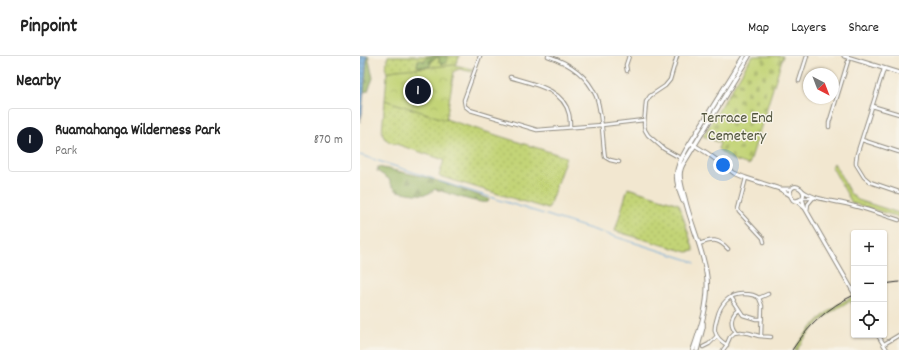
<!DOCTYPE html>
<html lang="en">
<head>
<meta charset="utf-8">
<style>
	:root { --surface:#fff; --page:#f6f6f6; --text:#222; --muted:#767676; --line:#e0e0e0; --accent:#111827 }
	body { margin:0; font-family:Dekko,sans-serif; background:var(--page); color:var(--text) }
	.controls { position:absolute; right:12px; bottom:12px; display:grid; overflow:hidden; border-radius:4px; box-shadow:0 1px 3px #0004 }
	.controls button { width:36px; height:36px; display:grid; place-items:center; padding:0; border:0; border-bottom:1px solid var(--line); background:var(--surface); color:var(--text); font:20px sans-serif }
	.compass { position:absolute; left:443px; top:12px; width:36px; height:36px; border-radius:50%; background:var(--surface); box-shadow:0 1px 3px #0004; rotate:138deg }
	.you { position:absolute; left:363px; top:109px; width:14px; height:14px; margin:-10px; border:3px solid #fff; border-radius:50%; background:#1a73e8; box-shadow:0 0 0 6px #1a73e833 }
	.badge { display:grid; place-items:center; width:26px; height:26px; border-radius:50%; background:var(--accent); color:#fff; font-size:13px; font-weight:700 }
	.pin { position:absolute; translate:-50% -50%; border:2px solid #fff; box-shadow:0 1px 4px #0006 }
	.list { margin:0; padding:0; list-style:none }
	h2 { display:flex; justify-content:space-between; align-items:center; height:52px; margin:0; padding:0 16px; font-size:17px }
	h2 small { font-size:13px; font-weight:400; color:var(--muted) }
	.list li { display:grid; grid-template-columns:26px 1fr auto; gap:12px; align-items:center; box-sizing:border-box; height:64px; margin:0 8px 8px; padding:0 8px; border:1px solid var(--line); border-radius:4px }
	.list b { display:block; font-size:15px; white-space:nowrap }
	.list p { margin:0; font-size:13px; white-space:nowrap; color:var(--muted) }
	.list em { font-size:13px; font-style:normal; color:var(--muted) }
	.icon { flex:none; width:22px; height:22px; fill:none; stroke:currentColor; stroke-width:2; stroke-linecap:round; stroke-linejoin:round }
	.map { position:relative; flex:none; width:539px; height:294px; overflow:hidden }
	header { display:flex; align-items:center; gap:24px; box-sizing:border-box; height:56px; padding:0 20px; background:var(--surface); border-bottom:1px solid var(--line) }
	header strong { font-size:19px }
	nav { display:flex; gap:22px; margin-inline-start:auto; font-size:14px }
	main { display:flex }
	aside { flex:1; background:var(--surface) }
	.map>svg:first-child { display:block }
</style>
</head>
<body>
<header>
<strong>Pinpoint</strong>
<nav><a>Map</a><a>Layers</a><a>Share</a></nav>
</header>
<main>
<aside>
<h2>Nearby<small></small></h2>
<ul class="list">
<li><span class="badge">1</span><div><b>Ruamahanga Wilderness Park</b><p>Park</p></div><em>870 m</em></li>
</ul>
</aside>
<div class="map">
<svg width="539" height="294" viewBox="0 0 539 294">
	<defs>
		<pattern id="grass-dots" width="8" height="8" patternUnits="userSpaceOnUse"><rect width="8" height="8" fill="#c3d477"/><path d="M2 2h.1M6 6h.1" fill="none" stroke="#a8b667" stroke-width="1.8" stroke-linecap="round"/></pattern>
		<pattern id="forest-firs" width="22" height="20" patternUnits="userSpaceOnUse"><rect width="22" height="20" fill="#9ab668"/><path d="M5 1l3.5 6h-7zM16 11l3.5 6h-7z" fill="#7e9456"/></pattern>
		<pattern id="cemetery-stones" width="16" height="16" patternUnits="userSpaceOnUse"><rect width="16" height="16" fill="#c3d477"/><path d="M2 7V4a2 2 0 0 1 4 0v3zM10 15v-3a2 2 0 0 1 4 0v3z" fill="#a8b667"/></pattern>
		<pattern id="park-crowns" width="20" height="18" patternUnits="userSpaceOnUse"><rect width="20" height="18" fill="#c3d477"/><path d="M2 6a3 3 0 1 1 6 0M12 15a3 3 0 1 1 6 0" fill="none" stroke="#a8b667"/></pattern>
		<pattern id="water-rules" width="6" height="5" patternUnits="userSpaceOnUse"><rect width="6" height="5" fill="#67a5d9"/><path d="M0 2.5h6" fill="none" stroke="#5587b0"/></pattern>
	</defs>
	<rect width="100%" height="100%" fill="#f7f3e8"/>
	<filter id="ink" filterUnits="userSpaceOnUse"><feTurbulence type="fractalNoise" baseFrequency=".025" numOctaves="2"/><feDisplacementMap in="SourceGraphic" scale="8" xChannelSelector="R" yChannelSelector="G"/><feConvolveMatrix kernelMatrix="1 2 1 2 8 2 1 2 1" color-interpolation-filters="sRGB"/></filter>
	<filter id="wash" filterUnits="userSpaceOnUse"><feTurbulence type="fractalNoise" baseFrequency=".012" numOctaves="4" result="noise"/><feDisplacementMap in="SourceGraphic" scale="16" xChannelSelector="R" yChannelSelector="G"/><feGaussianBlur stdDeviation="0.9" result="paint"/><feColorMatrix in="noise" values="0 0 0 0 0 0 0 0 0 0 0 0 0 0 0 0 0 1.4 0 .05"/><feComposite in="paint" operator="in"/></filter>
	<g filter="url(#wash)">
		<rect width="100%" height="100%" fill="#f2e7d0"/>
		<path fill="url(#grass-dots)" stroke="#778051" d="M28,0H100L95,9L27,17L25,11Z
			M25,44L206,101L188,153L79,120L84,104L30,86L24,82L22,75Z
			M268,132L319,148L334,195L327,196L255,175Z
			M494,240V250L490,245C468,256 449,273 437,294H434C449,271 469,251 494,240Z"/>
		<path fill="url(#forest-firs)" stroke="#62704a" d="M7,0H9V4L13,22L8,35L4,36Z
			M69,0H87V7L82,8L79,5V1L73,3L69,11H61L57,10L58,4H62L64,6V4Z
			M18,111L69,122L129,143L128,146C117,148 88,137 75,133C73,135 70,137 67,138C62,140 43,136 37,135L31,128L29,123L17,115Z"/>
		<path fill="url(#cemetery-stones)" stroke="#778051" d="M392,0H423L389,109L371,103L358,93L360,87L343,80Z"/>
		<path fill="url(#park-crowns)" stroke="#778051" d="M95,9L113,13L112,16L100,13L94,15L86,64L25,44L27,17L35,14Z
			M474,107L490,137L498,144L539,157V161L492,147L472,111Z"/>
		<path fill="url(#water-rules)" stroke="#496882" d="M0,0H7L2,58L0,66Z"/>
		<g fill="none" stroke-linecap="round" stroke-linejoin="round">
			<path stroke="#67a5d9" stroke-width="1" d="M0,99L74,123
				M79,125L329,204L335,207"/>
		</g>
	</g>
	<g filter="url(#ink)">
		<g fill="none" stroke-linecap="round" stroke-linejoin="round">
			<defs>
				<path id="minor" d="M120,0L104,44L105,50L110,54L177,74L242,69L284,64
					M188,0C209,7 227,19 236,40C239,47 240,56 241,64C243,76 243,89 245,101L250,104L259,106
					M317,0L310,24L305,30L290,40L286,46L284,69L285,74L288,79L304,93L322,103
					M524,13L497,98L496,105V108L504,121L510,126L539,136
					M267,15L266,9L269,0
					M150,21C172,28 203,32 209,58C210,62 210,67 210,71
					M439,25L447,0
					M512,50L539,58
					M469,71V67L489,2
					M502,84L539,96
					M386,122L378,153L379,156L403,182L404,186
					M443,135C457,145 478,145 494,150C509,154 524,159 539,164
					M443,142H454
					M447,155L448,148L453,142
					M339,188C352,183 358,182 368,193
					M371,241L383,259L396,263H402
					M376,276C369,268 371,259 379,253
					M401,280L402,250L401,247L399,242L408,238
					M524,288L539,279
					M367,289C362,286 356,281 355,275C354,271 356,266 357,262C360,249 369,237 384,238C390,238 395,239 399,242
					M343,291L349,288L357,280
					M363,294L366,290L370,281L374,277L380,276L389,277L399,280L411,281"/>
				<path id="major" d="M484,0L539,17
					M331,87L347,97L374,117L386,122L420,133H431
					M420,133L430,139L433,144L438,146L445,152
					M430,139C430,119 456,140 436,145
					M442,142L445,152L494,237
					M518,279L527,294"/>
				<path id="highway" d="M323,145C314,123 314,114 326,94L384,0
					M333,294C341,271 349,247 347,222C344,195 331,169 325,143C323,135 320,127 320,119C320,114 322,109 325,105L389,0
					M337,294L343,271V267"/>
			</defs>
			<use href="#minor" stroke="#8e897e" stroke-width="4.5"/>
			<use href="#major" stroke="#8e897e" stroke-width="5"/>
			<use href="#highway" stroke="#8e897e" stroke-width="5.5"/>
			<use href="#minor" stroke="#fff" stroke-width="2.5"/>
			<use href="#major" stroke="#fff" stroke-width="3"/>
			<use href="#highway" stroke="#fff" stroke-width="3.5"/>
			<path stroke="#2b2b2b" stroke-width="1" d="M524,228L539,226
				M432,294C448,270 468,251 494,239"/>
		</g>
	</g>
	<g text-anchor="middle" stroke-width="3" stroke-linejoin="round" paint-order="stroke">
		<g font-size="16" fill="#51553e" stroke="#f7f3e8">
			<text x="377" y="66">Terrace End<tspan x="377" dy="18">Cemetery</tspan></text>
		</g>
	</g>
</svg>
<div class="controls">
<button>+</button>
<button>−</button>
<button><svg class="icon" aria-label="locate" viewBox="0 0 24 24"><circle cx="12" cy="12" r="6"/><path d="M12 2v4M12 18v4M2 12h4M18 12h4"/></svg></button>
</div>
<svg class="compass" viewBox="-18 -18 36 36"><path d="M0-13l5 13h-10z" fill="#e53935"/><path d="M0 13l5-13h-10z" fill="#767676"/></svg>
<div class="you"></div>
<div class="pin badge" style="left:58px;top:35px">1</div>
</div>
</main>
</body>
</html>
